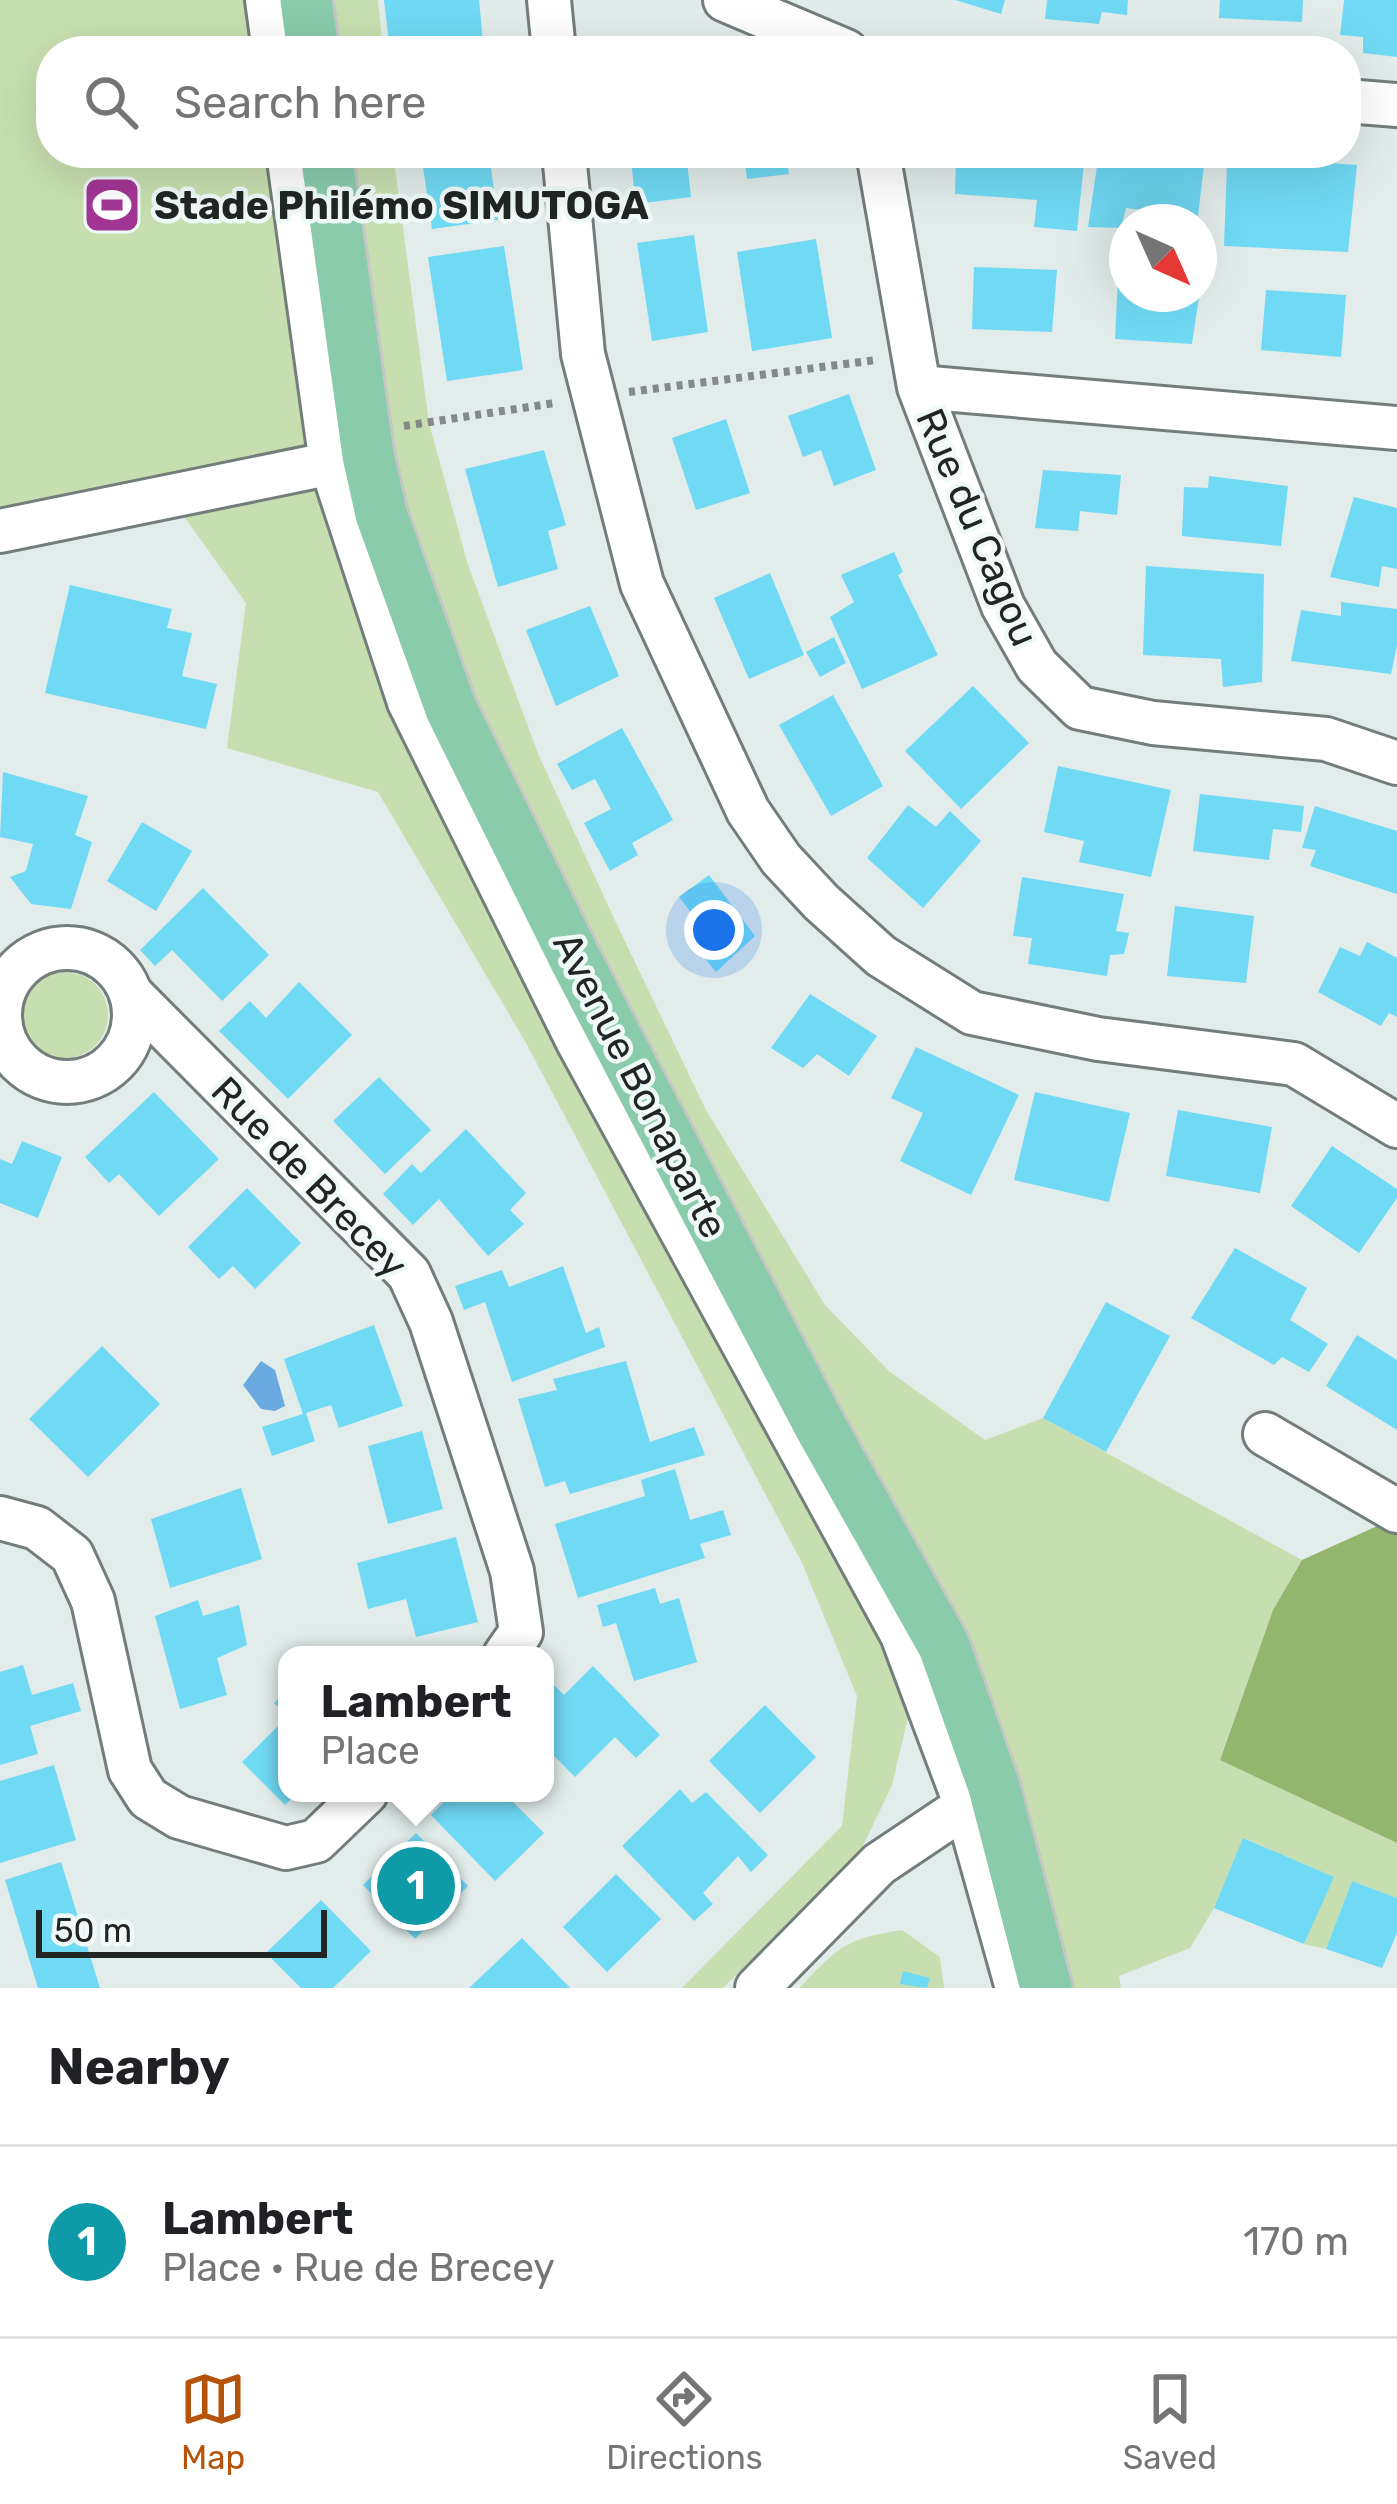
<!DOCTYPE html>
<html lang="en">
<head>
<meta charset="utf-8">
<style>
	:root { --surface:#fff; --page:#f2f2f2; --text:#202124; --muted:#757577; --line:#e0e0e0; --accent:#b45309 }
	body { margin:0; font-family:Rubik,sans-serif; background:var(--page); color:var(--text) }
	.compass { position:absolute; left:1109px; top:204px; width:108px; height:108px; border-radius:50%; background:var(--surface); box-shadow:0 12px 48px #0002; rotate:135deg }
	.scale { position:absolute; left:36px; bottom:30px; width:291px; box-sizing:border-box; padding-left:12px; border:6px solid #212524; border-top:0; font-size:33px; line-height:42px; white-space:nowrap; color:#212524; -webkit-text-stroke:9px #eef9f8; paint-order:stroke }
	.you { position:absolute; left:714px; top:930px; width:42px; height:42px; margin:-30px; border:9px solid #fff; border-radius:50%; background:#1a73e8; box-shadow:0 0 0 18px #1a73e833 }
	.badge { display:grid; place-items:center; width:78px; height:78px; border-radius:50%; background:var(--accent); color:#fff; font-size:39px; font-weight:700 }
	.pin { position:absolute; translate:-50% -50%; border:6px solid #fff; box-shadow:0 3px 12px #0006 }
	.popup { position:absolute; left:278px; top:1646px; width:276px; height:156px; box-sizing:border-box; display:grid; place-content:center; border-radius:24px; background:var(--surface); filter:drop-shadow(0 3px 9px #0005); font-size:39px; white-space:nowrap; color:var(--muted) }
	.popup b { font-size:45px; color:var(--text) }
	.popup::after { content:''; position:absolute; left:50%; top:100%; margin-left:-24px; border:24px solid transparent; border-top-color:var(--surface) }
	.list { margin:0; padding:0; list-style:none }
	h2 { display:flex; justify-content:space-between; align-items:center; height:156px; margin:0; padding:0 48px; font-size:51px }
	h2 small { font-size:39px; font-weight:400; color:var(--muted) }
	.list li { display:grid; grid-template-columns:78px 1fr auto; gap:36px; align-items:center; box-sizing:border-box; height:192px; padding:0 48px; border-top:3px solid var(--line) }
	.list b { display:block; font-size:45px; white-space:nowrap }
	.list p { margin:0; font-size:39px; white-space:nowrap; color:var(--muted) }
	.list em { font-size:39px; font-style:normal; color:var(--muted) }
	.icon { flex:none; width:66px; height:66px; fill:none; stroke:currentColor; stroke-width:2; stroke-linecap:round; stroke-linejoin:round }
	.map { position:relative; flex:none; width:1397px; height:1988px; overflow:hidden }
	.search { position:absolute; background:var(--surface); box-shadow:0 12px 48px #0002; left:36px; right:36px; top:36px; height:132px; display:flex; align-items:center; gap:30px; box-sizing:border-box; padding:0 42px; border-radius:48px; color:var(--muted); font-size:45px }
	.sheet { height:348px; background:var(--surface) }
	nav { display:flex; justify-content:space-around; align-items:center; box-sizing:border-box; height:168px; border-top:3px solid var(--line); background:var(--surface); font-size:33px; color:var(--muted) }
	nav a { display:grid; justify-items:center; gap:6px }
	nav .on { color:var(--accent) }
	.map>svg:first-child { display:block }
</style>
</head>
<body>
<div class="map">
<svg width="1397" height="1988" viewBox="0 0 1397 1988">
	<rect width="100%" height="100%" fill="#e1eceb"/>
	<path fill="#c7dfb0" d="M0,0H267L274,51H51V153H288L331,464L902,1635L910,1709L892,1785L862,1848L723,1988H682L842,1826L857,1696L802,1563L526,1043L378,792L227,748L246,603L170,497L0,531Z
		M306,0H378L383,51H313Z
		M326,153H393L429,423L468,565L539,756L619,929L706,1110L825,1305L890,1372L985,1440L1043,1418L1302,1560L1273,1610L1220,1759L1397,1843V1898L1352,1881L1326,1949L1304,1944L1333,1877L1244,1838L1214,1908L1190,1948L1119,1976L1121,1988H1046L451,709Z
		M22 1015a43 43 0 1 1 86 0a43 43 0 1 1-86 0Z
		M902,1930L940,1957L944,1988H799C839,1947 844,1939 902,1930Z"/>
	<path fill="#93b66e" d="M1397,1517V1843L1220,1760L1273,1610L1302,1560Z"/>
	<path fill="#6aaae1" d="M261,1361L275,1370L285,1406L275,1411L261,1409L243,1385Z"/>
	<path fill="#70d9f4" d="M384,0H479L484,51H390Z
		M955,0H1005L1001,14Z
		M1047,0H1128L1127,15L1102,12L1099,24L1045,19Z
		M1220,0H1303L1302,22L1219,18Z
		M1344,0H1397V57L1363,53V37L1340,35Z
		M421,153H489L498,220L432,229Z
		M630,153H686L691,197L636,204Z
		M744,153H786L789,174L747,179Z
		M956,153H1085L1077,231L1034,227L1037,200L955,194Z
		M1099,153L1205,157L1198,216L1126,208L1121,228L1088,227Z
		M1261,158L1357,165L1348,252L1224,246L1227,165L1258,166Z
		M694,235L708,332L652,341L637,243Z
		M816,239L832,338L752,351L737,252Z
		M504,246L523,370L447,381L428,257Z
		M974,267L1057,270L1052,332L972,329Z
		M1118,278H1127V294L1199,297L1192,344L1115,339Z
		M1266,290L1346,295L1341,357L1261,350Z
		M849,394L876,470L834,486L821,450L803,457L788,416Z
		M726,419L750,493L696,510L672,438Z
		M544,450L566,525L548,531L558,569L498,587L465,469Z
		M1043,470L1121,475L1117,515L1080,511L1078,531L1035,528Z
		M1209,476L1288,486L1281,546L1182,536L1184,487L1208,488Z
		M1354,497L1397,508V569L1382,566L1379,587L1330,577Z
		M894,552L903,572L898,575L938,655L862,689L830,617L854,602L841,575Z
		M1146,566L1264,574L1262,682L1223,687L1221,659L1143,655Z
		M770,573L804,655L749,679L714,598Z
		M70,585L172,609L167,628L192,633L182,676L217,684L206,729L45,693Z
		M1341,602L1397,609V645L1391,674L1291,661L1301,610L1341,616Z
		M590,606L619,676L556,706L526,630Z
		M834,637L846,663L820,677L806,652Z
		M973,686L1029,743L961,809L905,751Z
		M833,695L883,786L831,816L779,725Z
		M622,728L673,820L632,843L638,855L610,871L584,823L611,809L595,779L572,790L557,764Z
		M1058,766L1171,790L1151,877L1079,862L1084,841L1044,832Z
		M3,772L88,796L75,835L92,842L71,909L31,904L10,877L26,871L33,844L0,837Z
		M1200,794L1304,806L1301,832L1273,829L1269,860L1193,851Z
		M908,805L936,827L950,811L981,841L923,908L867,858Z
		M1315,806L1397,831V894L1310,866L1316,850L1302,848Z
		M142,822L192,851L156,911L107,881Z
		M709,875L755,936L716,972L687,936L700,924L679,897Z
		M1022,877L1124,894L1116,931L1129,933L1124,954L1110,955L1107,976L1028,964L1032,938L1013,936Z
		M203,888L269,955L222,1001L172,950L155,966L140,950Z
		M1175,906L1254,916L1246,983L1167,976Z
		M1367,942L1397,958V1017L1389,1013L1381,1026L1318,992L1340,947L1360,956Z
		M299,982L352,1035L288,1099L219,1031L250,1001L266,1018Z
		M810,994L877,1036L849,1076L817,1054L803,1068L771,1048Z
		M916,1047L1019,1095L971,1195L900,1161L923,1113L891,1098Z
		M379,1077L431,1130L385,1174L333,1121Z
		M154,1092L219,1159L159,1216L119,1174L109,1183L85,1157Z
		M1035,1092L1130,1113L1109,1202L1014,1180Z
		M1178,1110L1272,1127L1260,1193L1166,1176Z
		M466,1129L526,1193L510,1210L524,1224L488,1256L439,1199L413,1225L383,1194L412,1164L421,1173Z
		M22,1141L62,1157L38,1218L0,1203V1159L12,1164Z
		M1332,1146L1397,1189V1198L1359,1253L1291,1206Z
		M247,1188L301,1243L255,1289L233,1266L219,1279L188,1247Z
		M1235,1248L1307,1288L1290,1320L1328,1344L1309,1372L1282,1357L1274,1365L1191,1318Z
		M563,1266L586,1333L599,1327L605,1347L512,1382L485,1302L464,1310L455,1286L502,1270L509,1287Z
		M1106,1302L1170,1336L1106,1452L1043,1418Z
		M374,1325L403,1406L339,1428L331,1405L306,1413L315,1441L272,1456L262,1427L303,1414L284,1359Z
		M1357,1335L1397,1360V1430L1326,1386Z
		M102,1346L160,1404L88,1477L29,1419Z
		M626,1361L650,1442L694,1427L705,1455L570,1494L565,1481L545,1487L518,1399L557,1390L553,1379Z
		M422,1431L443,1509L388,1524L368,1446Z
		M675,1469L690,1520L723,1510L731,1535L700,1544L705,1558L578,1598L555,1524L645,1496L641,1480Z
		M241,1488L262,1559L170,1588L151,1519Z
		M456,1537L478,1622L416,1637L406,1599L368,1609L357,1563Z
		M655,1588L660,1604L679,1598L697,1662L634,1681L616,1623L603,1627L597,1605Z
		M198,1600L203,1616L239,1605L247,1645L217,1658L227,1695L180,1709L155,1616Z
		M23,1665L32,1695L73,1683L81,1711L30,1726L38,1754L0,1765V1672Z
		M593,1666L660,1735L636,1758L615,1737L575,1777L545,1747V1676L564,1695Z
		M287,1690V1715L274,1703Z
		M765,1705L816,1757L760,1813L709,1761Z
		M287,1717V1793H297L285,1805L242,1762Z
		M54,1765L76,1840L0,1863V1781Z
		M680,1789L692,1803L706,1792L768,1855L751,1872L738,1856L703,1893L713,1904L694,1921L622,1846Z
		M453,1793H520L512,1801L544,1833L495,1881L431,1815Z
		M416,1833L468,1886L415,1939L363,1885Z
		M1243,1838L1334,1877L1304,1944L1214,1908Z
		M61,1862L100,1988H38L5,1880Z
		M616,1874L661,1919L607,1972L563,1927Z
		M1352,1881L1397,1898V1933L1382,1968L1326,1949Z
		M321,1900L371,1951L333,1988H301L266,1953Z
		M522,1938L570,1988H469Z
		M903,1971L930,1978L927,1988L900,1984Z"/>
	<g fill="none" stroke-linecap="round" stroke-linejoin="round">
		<defs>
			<path id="minor" d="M267,0L274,51
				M549,0L554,51
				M725,0L846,51
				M1346,101L1397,105
				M288,153L331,464L409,702L578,1042L902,1635L966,1806L1017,1988
				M564,153L583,354L642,584L748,811L781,859L821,902L881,956L972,1013L1098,1039L1294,1064L1397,1126
				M878,153L919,387L1003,606L1037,666L1080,708L1153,723L1326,739L1397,763
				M919,387L1397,428
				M0,531L357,458
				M0 1015a67 67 0 1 1 134 0a67 67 0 1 1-134 0Z
				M133,996L409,1274L431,1322L512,1571L521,1632L505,1655
				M1265,1434L1397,1511
				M0,1518L37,1528L72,1555L93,1601L130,1770L148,1798L179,1817L286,1848L316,1841L366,1793
				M757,1988L879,1864L988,1791"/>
			<path id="major" d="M306,0L313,51
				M326,153L368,455L381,514L451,709L576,961L733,1261L821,1428L944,1646L994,1787L1046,1988"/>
		</defs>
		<use href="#minor" stroke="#737d7b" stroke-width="48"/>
		<use href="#major" stroke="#c5c6c6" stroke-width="57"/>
		<path stroke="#838a89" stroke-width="8" stroke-dasharray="6 6" stroke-linecap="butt" d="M629,392L876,360
			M404,426L555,403"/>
		<use href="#minor" stroke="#fff" stroke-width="42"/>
		<use href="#major" stroke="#8acbac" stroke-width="51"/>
	</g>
	<defs>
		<symbol id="stadium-square" viewBox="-11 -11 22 22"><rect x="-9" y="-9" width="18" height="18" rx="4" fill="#a33695" stroke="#eef9f8"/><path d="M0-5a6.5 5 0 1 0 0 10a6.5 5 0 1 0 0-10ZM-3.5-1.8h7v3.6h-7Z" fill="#fff"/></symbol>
	</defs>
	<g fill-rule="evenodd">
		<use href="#stadium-square" x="79" y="172" width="66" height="66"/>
	</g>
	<g text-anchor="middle" stroke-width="9" stroke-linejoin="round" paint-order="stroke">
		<g font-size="39" font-weight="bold" fill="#212524" stroke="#eef9f8" text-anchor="start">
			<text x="154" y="219">Stade Philémo SIMUTOGA</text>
		</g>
		<g font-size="39" fill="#212524" stroke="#eef9f8">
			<text transform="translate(978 527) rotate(67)" y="14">Rue du Cagou</text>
			<text transform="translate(641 1085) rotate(63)" y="14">Avenue Bonaparte</text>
			<text transform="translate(310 1177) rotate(46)" y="14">Rue de Brecey</text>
		</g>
	</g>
</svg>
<svg class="compass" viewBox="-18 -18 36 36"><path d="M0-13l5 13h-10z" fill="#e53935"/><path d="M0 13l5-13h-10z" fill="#757577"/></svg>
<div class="scale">50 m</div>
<div class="you"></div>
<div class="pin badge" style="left:416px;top:1886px;background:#0f9aa8">1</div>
<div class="popup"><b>Lambert</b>Place</div>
<div class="search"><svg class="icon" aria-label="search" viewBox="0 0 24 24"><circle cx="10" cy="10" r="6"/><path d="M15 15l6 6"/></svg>Search here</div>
</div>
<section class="sheet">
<h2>Nearby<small></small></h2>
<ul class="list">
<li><span class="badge" style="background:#0f9aa8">1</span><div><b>Lambert</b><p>Place · Rue de Brecey</p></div><em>170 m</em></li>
</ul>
</section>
<nav>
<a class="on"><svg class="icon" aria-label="map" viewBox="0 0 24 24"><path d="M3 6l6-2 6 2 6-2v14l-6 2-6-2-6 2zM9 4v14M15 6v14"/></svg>Map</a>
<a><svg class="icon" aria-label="directions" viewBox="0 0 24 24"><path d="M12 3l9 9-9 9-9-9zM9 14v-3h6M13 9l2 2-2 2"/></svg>Directions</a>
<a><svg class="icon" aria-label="saved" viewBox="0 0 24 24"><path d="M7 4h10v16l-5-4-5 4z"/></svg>Saved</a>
</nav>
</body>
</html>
